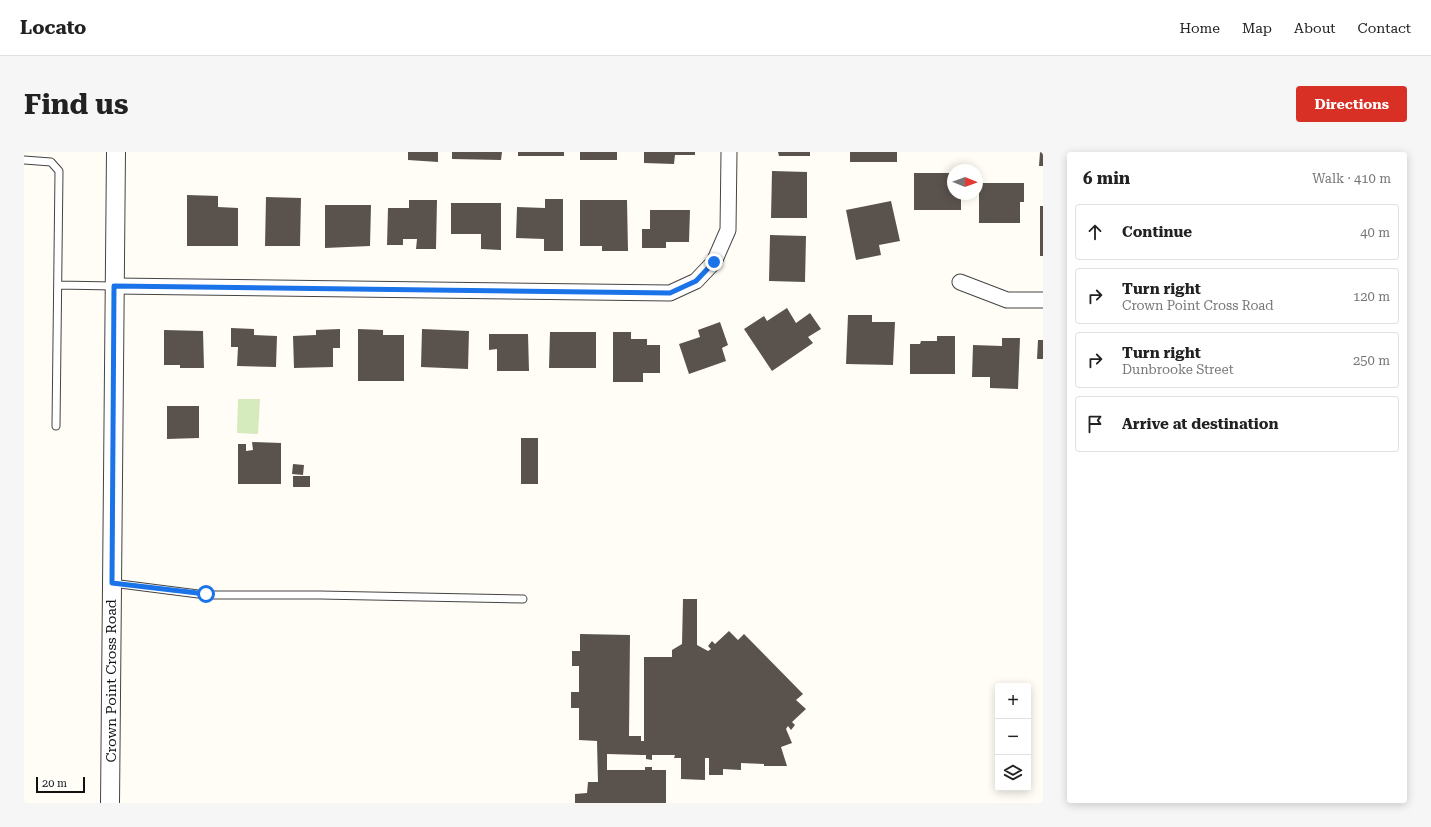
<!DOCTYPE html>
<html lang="en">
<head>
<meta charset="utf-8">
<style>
	:root { --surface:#fff; --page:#f6f6f6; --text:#222; --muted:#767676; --line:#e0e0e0; --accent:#d93025 }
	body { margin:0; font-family:"Roboto Serif",serif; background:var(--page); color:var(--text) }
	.controls { position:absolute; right:12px; bottom:12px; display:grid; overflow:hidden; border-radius:4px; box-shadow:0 2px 10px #0003 }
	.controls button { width:36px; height:36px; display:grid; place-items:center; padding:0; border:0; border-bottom:1px solid var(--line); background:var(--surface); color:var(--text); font:20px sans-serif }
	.compass { position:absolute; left:923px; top:12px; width:36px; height:36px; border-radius:50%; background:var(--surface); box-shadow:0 2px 10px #0003; rotate:91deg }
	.scale { position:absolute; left:12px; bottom:10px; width:49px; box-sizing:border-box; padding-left:4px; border:2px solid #111; border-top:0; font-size:11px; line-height:14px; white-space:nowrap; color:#111; -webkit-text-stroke:3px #fff; paint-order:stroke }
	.stop { position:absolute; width:12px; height:12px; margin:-9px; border:3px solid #1a73e8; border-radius:50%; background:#fff }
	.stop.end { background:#1a73e8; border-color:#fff; box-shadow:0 1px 4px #0008 }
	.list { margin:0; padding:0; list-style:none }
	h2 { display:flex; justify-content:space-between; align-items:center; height:52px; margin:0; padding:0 16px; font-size:17px }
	h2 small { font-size:13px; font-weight:400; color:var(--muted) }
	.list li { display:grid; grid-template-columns:26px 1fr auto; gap:12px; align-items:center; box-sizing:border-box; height:56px; margin:0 8px 8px; padding:0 8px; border:1px solid var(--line); border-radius:4px }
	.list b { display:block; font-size:15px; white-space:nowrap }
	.list p { margin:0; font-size:13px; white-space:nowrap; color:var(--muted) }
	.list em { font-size:13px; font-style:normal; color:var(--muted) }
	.icon { flex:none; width:22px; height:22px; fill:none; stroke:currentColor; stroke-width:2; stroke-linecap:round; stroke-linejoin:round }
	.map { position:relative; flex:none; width:1019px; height:651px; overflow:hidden; border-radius:4px }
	header { display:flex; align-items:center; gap:24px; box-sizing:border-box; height:56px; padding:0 20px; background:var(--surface); border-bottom:1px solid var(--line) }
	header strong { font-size:19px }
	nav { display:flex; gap:22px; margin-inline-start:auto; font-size:14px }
	.intro { display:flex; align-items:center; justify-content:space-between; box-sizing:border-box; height:96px; padding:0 24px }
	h1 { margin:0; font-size:28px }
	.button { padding:10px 18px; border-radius:4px; background:var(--accent); color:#fff; font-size:14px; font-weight:700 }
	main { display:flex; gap:24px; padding:0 24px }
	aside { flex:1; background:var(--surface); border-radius:4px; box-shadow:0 2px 10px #0003 }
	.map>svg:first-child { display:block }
</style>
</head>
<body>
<header>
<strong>Locato</strong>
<nav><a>Home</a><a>Map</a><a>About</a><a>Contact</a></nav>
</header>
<div class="intro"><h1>Find us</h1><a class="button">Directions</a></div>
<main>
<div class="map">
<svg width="1019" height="651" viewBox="0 0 1019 651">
	<rect width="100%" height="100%" fill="#fffdf5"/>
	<path fill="#d5ebbd" d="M214,247H236L234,282L213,281Z"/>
	<path fill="#5a524d" d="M384,0H414V10L384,8Z
		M428,0H478L477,8L428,7Z
		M494,0H540V4H494Z
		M556,0H593V8H556Z
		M620,0H671V3H651L650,12L620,11Z
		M754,0H786V4H755Z
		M826,0H873V10H826Z
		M1016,0H1019V14H1015Z
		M748,19L783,20V66H747Z
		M890,21H929V42H937V58H890Z
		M955,31H1000V50H996V71H955Z
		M163,43L194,44V55L214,56V94H163Z
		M242,45L277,46L276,94H241Z
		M521,47H539V99H520V87L492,86L493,55L521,56Z
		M385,48H413L412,97H392L393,87H379V93H363L364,56H385Z
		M556,48H603L604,99H578V94H556Z
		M867,49L876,89L855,93L857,103L832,108L822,58Z
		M427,51H477V98L457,97V82H427Z
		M301,53H347L346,94L301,96Z
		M1016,54H1019V104H1016Z
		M626,58H666L665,90H642V96H618V77H626Z
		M746,83L782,84L781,130L745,129Z
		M763,156L772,171L786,161L797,177L784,185L789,191L748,219L720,177L740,164L743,169Z
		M824,163H848V170H871L869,213L822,212Z
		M696,170L704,193L698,196L702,209L665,222L655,192L676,185L674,178Z
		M207,176L230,177V183L253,184L252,215L213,214L214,195H207Z
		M316,177V196H309V215L270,216L269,184L292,183V178Z
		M334,177L359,178V183H380V229H334Z
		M398,177L445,179L444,217L397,215Z
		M140,178L179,179L180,216H156V213H140Z
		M526,180H572V216H525Z
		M589,180H607V187H623V193H636V221H619V230H589Z
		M465,182H504L505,219H473V197L465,198Z
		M913,184H931V222H886V192H896L897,189H913Z
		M978,186H996L994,237L966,236V225H948L949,193L978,194Z
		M1014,188H1019V207H1013Z
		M143,254H175V286L143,287Z
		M497,286H514V332H497Z
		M228,290L257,291V332H214V292H222V299L229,298Z
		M269,312L280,313L279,323L268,322Z
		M269,324H286V335H269Z
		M659,447H673V493L684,499L687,497L684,494L688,489L691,492L705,479L714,488L720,482L779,542L772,548L782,557L768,570L771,573L767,578L764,574L762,577L768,591L757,595L763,614H740V612L717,611V618L699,617V623H685V606H681V628L657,627V606H650L651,603H628V608L622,607V603H618L583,602V618H621V615H628V618H642V651H551V642L563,641L564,630H574L573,589L555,588V556H547V540H555V514H548V499H556V482L606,483L605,584H617V589H620V505H648V498L658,492Z"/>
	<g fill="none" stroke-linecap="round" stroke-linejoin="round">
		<defs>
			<path id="service" d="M0,8L27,10L35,19L32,274
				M34,133L90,134
				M88,431L182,443H296L499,447"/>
			<path id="minor" d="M936,130L983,148H1019
				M90,134L646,141L672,129L690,110L704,78L705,0"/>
			<path id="tertiary" d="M86,651L92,0"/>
		</defs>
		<use href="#service" stroke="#444" stroke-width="9"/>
		<use href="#minor" stroke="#444" stroke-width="17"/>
		<use href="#tertiary" stroke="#444" stroke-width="20"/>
		<use href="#service" stroke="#fff" stroke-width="7"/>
		<use href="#minor" stroke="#fff" stroke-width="15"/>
		<use href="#tertiary" stroke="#fff" stroke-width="18"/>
	</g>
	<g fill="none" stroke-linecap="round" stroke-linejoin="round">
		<path stroke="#1a73e8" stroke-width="5" d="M182,442L88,431L90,134L646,141L672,129L690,110"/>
	</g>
	<g text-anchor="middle" stroke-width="4" stroke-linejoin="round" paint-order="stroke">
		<g font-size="14" fill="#111" stroke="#fff">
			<text transform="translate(87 529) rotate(-90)" y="5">Crown Point Cross Road</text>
		</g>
	</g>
</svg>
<div class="controls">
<button>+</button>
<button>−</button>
<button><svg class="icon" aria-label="layers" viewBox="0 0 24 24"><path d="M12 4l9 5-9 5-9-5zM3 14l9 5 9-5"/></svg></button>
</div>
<svg class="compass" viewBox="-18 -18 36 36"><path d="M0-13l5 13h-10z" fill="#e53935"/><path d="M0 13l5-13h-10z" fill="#767676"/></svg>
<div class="scale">20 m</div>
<div class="stop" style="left:182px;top:442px"></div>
<div class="stop end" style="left:690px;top:110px"></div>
</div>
<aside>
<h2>6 min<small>Walk · 410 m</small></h2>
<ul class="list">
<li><svg class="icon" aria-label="ahead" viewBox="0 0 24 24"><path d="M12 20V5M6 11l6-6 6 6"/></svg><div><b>Continue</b></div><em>40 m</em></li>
<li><svg class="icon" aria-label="right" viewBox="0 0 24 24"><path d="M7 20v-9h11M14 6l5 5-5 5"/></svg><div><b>Turn right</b><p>Crown Point Cross Road</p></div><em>120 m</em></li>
<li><svg class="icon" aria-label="right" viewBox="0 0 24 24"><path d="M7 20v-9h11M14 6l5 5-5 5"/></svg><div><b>Turn right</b><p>Dunbrooke Street</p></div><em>250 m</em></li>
<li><svg class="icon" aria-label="arrive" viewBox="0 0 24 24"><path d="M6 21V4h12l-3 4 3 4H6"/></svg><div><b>Arrive at destination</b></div></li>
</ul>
</aside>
</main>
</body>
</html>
